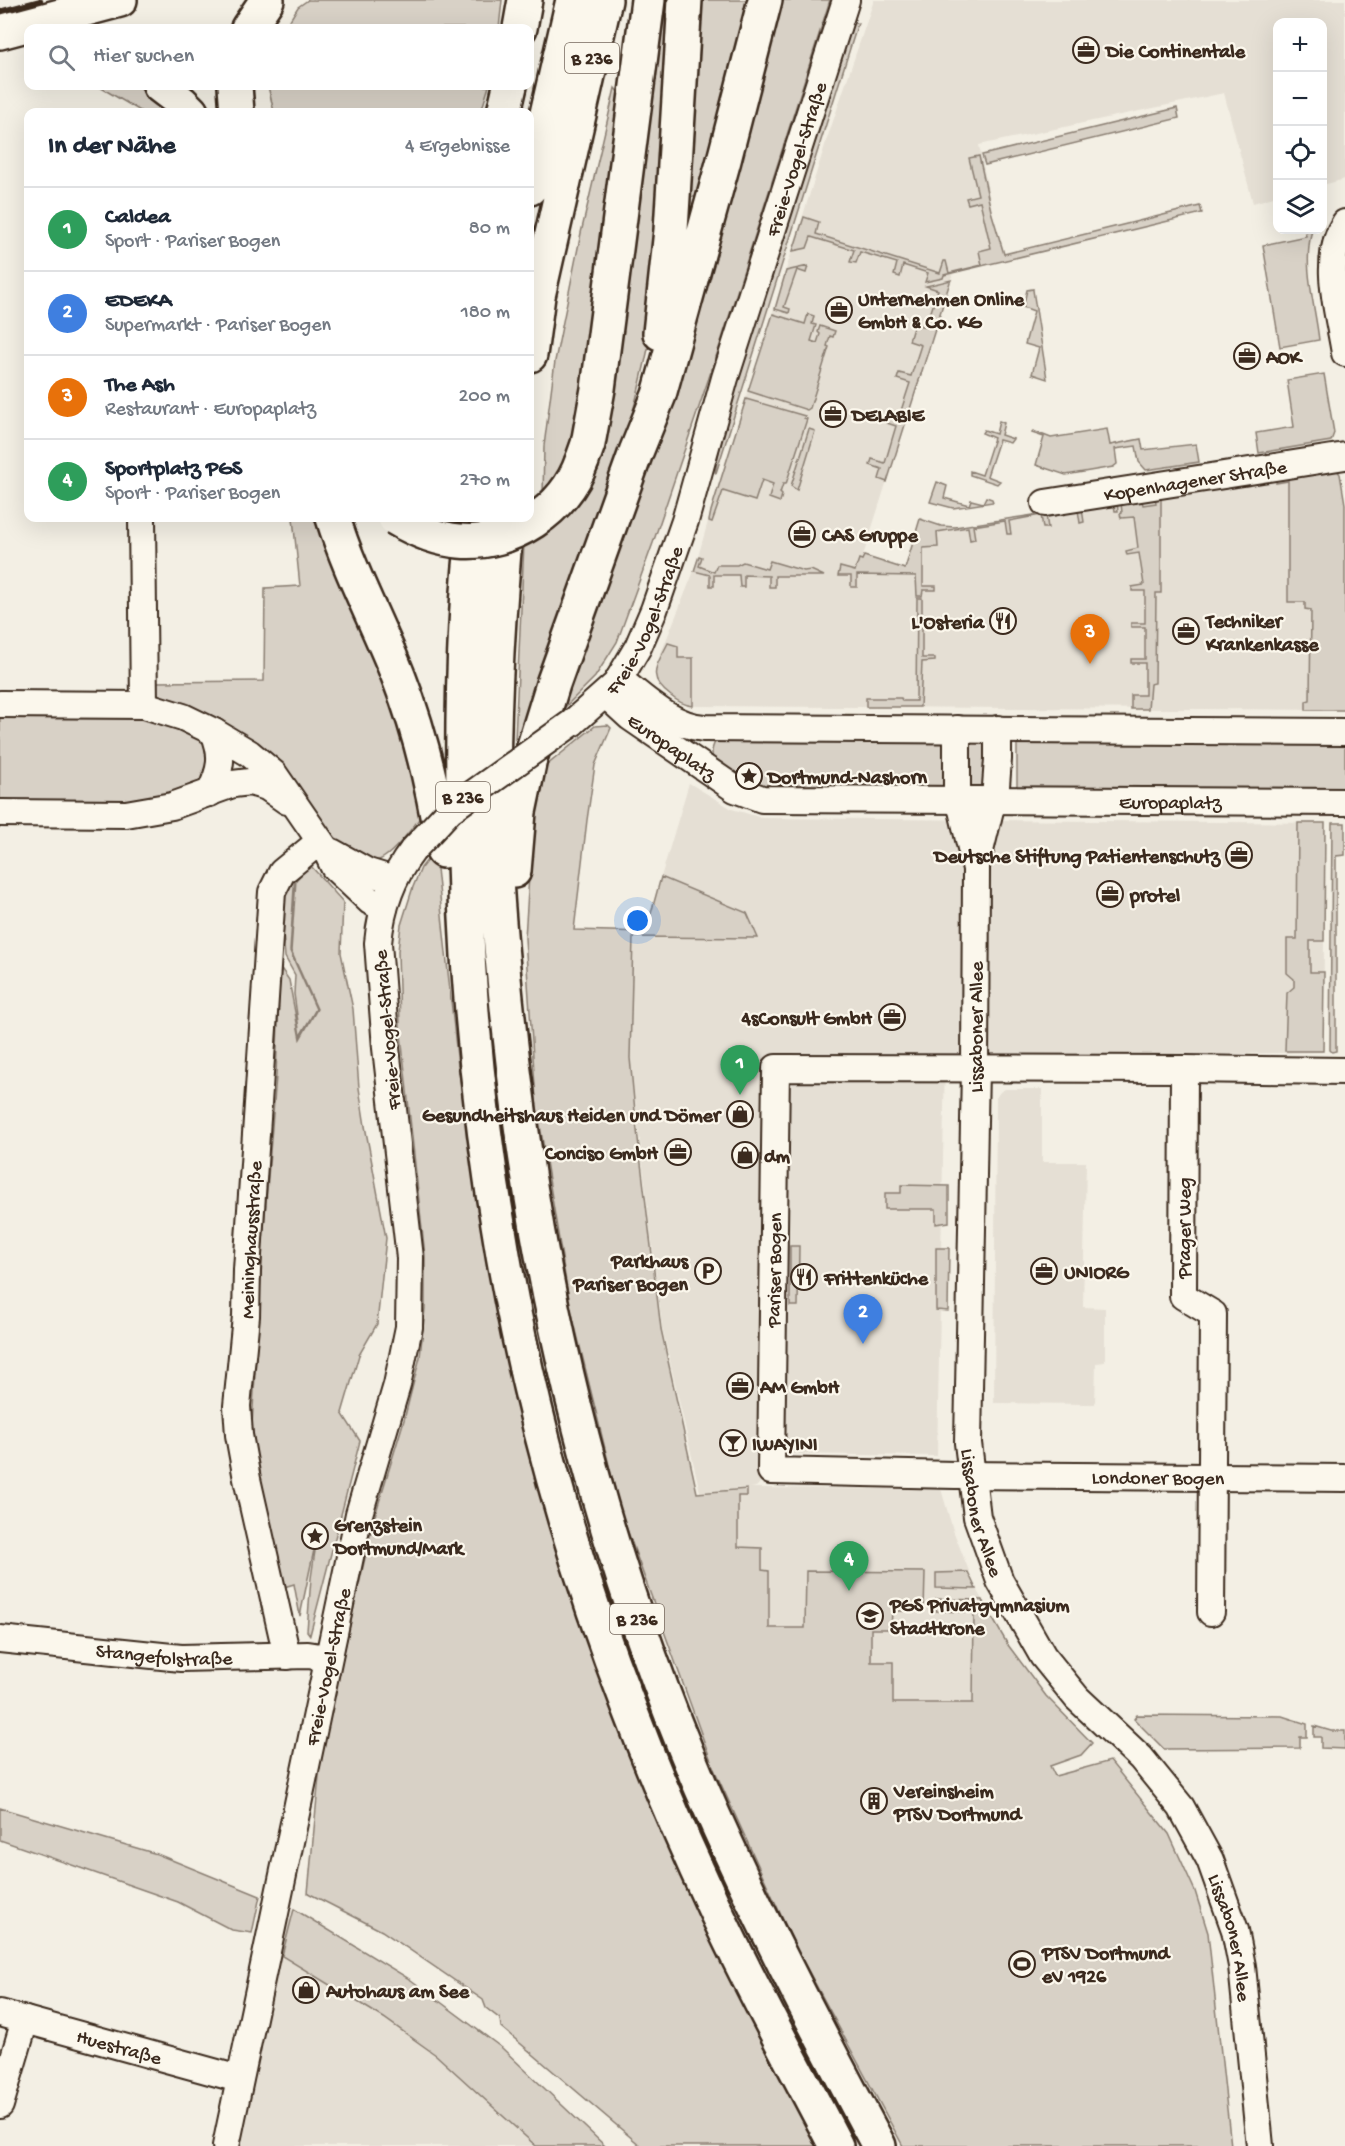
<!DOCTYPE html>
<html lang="de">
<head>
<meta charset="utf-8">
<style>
	:root { --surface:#fff; --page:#f2f2f3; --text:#1f2937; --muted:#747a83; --line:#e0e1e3; --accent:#3b2a1e }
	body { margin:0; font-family:"Gochi Hand",sans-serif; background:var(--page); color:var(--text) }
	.controls { position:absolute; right:18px; top:18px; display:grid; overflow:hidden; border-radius:12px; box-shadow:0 6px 24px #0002 }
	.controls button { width:54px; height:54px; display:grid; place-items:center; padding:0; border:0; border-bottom:2px solid var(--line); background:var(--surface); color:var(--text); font:30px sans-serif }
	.you { position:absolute; left:638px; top:921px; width:21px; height:21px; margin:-15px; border:4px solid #fff; border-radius:50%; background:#1a73e8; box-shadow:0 0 0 9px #1a73e833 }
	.badge { display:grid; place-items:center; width:39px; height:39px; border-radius:50%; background:var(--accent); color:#fff; font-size:20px; font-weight:700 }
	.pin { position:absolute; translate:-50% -50px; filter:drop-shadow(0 2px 3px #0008) }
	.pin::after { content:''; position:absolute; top:32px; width:21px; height:18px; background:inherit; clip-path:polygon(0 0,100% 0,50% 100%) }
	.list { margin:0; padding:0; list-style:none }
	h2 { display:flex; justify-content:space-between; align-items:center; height:78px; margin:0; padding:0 24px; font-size:26px }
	h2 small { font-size:20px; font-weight:400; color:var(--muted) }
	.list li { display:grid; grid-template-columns:39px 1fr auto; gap:18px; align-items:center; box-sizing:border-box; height:84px; padding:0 24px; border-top:2px solid var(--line) }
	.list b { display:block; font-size:22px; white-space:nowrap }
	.list p { margin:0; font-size:20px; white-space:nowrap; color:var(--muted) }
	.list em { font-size:20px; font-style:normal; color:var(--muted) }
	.icon { flex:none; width:33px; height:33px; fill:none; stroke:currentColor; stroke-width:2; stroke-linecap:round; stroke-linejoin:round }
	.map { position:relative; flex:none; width:1345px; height:2146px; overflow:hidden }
	.search { position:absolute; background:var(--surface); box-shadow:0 6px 24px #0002; left:24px; top:24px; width:510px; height:66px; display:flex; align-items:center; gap:15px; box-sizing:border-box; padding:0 21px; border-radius:12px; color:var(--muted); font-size:22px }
	.panel { position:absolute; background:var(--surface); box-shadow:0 6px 24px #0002; left:24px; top:108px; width:510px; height:414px; border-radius:12px }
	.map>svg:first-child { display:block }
</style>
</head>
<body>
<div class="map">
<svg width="1345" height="2146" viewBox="0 0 1345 2146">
	<rect width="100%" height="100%" fill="#f3efe4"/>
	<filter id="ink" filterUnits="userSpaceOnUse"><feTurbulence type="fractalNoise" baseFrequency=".0167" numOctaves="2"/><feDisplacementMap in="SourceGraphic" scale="12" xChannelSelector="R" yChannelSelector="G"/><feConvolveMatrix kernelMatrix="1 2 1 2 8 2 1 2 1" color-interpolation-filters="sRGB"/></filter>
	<g filter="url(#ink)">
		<path fill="#e5dfd4" d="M874,0H1345V179L1323,185L1322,22H1278L1277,196L1253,203L1224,93L979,145L1002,260L953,273L863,556L905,570L920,519L941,526L955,527L1155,496L1339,471L1345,504V710L693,706L685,705L655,676V668L694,571L716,493L826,142Z
			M689,783L732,809L762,818L1325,823L1323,1052L945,1060L937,1456L787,1454L756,1487L751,1488L941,1489L953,1530L976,1589L1008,1645L1046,1696L810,1756L710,1500L747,1495V1488L700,1492L662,1327L630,1058L633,936L758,937L747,913L661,877Z
			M1005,1089H1042V1162H1086L1083,1307L1105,1308V1362L1096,1363L1095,1404L994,1403L996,1098L1000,1092Z
			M279,1913L433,2012L578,2146H226Z"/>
		<path fill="#d8d1c6" stroke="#8a7e72" stroke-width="1.5" d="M308,0H502L499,28H285L298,7Z
			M658,0H676L653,324C627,462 573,597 527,730L515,739L524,544L560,519Z
			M699,0H748L700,197H685Z
			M777,0H830L720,345L653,543L617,642L595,677L554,718Z
			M858,23L716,473L715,472L726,416L849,24Z
			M98,86H138L174,112H142Z
			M268,86H489L481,112H274Z
			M615,88L621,96L589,356L570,456L543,496L544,446L555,361L581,233Z
			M1177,108L1179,118L985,165L982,155Z
			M979,156L991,211L1004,254L1200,206L1202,213L944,275L943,278L925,282L928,273L903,265L900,277L894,275L897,263L860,252L856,263L850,262L854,250L811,237L807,248L793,251L804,217L819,222L816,234L940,273L944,261H946L949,273L982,265L979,251L991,248L980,201L968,204L966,198L978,195L969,158Z
			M1305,230H1312C1302,266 1315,304 1319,340L1280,347L1263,245L1306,236Z
			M808,266L806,273L797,270L784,307L790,309L789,313L775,309L786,271Z
			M951,280L950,282L887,482L879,479L882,469L870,465L872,459L885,463L896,426L884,422L886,416L898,420L910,383L897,379L899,373L911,376L921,345L909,341L914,324L926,327L938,290L926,286Z
			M1033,289V290L1047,379L1032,374L1039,348L1025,344L1034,311L1023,307L1027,290Z
			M773,314L805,324L808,314L814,316L812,324L816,325L811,341L817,343L820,334L818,332L820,326L835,331L833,337L830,336L827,346L829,347L810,408L807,410L748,391Z
			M1324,374L1334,433L1331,441L1259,453L1256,433L1294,427L1287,380Z
			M746,399L805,416L804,418L807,419L786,484H783L780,493L782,495L780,502L769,498L773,484L762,480L755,501L723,491L712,522L709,521L711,511Z
			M999,421L1004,423L1001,435L1013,439L1010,443L999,440L987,476L1000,481L997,484L970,475V471L982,475L994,438L982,433L984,430L996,434Z
			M809,429L815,431L797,490L791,486Z
			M1107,429L1110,445L1141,439L1143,450L1196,444L1199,462L1146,470L1139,462L1136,446L1115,449L1117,464L1113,467L1066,475L1036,465L1044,437L1032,433L1033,431L1051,438Z
			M1336,469L1340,474L1345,504V710H1306V701L1310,700L1311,610L1305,609V602H1288V481L1276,483L1277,477Z
			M937,482L947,486L944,498L969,505L971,500L983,503L986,497L992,499L993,502L953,508L930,502Z
			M1161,495V593H1156L1155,683L1150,684L1148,709H1131V695H1145V663H1131V659H1145V627H1131V623H1145V591H1132V587L1144,585L1139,553L1127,555L1126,551L1138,548L1134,517L1121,518L1120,514L1122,513L1121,502L1141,498L1143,505L1156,503L1155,496Z
			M1117,502L1118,511H1115L1114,505L1082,509L1084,522L1080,523L1078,510L1046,515L1048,528H1043L1041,515L1009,521L1011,534H1007L1005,521L973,526L975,539L970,540L968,527L937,532L938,547L923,548V586H936V590H923L922,596H917L916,576L857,575V587H851V576H838L840,567L855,571L859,559L862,560L864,556L905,569L920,519L941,526L955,527Z
			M293,518H324L428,807C418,820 390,861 374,861C346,862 320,818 306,798C265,741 224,716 158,695L155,692V682L264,681L265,588L300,586Z
			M699,556L702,557L699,566L714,572L717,565H737L743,562L767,569L770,561L804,571L811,570L824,576H775V587H769V576L744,575V587H740L739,575H714V586H710V575L694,571Z
			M917,598H922V622H936V626H922V658H935V661L922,662L920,707H866V698H901L902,701H916Z
			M668,643L678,646V658H693V706C684,705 678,702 671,696C646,677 656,667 668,643Z
			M0,711L123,712L200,734L212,751V768L194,790L143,803H0Z
			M608,725L611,728L595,765L587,820L574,930L646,932L661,877L747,913L758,938L633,937L630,1058L636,1122L661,1329L697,1493L747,1489V1496H738V1547L762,1548V1570L769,1571V1628H805L806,1571L925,1572L924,1611H892L891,1629H871V1662H893V1703H973L974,1612L936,1611V1599L982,1600L1008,1645L1046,1696L1092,1743L1081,1755L1050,1766L1055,1776L1110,1761L1169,1834L1195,1891L1208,1933L1231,2146H903L796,1948L714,1769L620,1510L570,1306L536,1101L525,938L532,829L541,770L595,726Z
			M943,733L944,792L764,791L714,764C711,754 711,747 717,739Z
			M1017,734L1345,736V795L1017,791Z
			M983,740L987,746L984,785L981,788H971L969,785L965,759L970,741Z
			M1298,823H1325L1324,941H1310V972H1324L1323,1051H1285L1287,993L1294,987V979L1287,973V939H1297Z
			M1332,823H1345V855L1336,856V1051L1332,1052L1330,1050Z
			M435,850L458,1066L487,1258L513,1386L572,1593L639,1772L816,2146H641L501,2027L500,2019L486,2008L483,2000L382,1931L308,1893L321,1755L373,1522L404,1420L420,1357L425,1308V1256L400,1026L398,951L401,925L413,887L421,868Z
			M310,865L343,902L341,953L353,1009L359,1088L365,1126L386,1238L377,1324L359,1355L342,1413L360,1441L310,1635L307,1631L311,1578L318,1531L300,1616L294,1584L284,1587L259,1480L252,1425L263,1241L276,1076L280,967L289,980L300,1039L317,1009L291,951L296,880Z
			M295,872L290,951L316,1009L300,1036L294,994L295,975L285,957L280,896Z
			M901,1185L949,1186V1222L936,1224V1209H885V1193H901Z
			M790,1246H799L798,1306H790Z
			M936,1248H949L948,1311L936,1310Z
			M968,1572L976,1589L936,1588V1573Z
			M1137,1715L1282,1716L1307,1724V1737H1300V1748L1164,1749L1134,1719Z
			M1314,1726L1331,1731H1345V1749L1321,1748V1737H1314Z
			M0,1808L157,1854L260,1896L252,1933L232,1930L178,1902L0,1840Z
			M294,1909L411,1980L502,2048L605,2146H536L436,2055L384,2018L282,1956Z"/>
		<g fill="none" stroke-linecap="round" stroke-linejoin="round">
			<defs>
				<g id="minor">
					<path d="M1345,223C1321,260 1339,313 1345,353"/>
					<path id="s1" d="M1045,503L1345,456"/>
					<path d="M142,518L144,705"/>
					<path d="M619,679C645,699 670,725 704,728L1345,732"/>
					<path id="s2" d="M606,695L630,717L735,789L762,799L1345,802"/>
					<path d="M0,704L144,705L183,717L214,732L249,753L274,774L325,848L334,867L370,901L384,908"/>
					<path id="s3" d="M572,723L616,684L638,647L654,610L685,521L725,378L846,0"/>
					<path id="s4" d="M957,729V799L962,810L976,869L975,1068L968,1443L977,1517L1000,1581L1043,1656L1077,1698L1141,1758L1181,1807L1210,1860L1235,1930L1242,1966L1260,2146"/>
					<path d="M210,793C221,769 224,757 214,732"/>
					<path d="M0,813L126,814L172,806L233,784L250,782L267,787L287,801"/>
					<path d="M332,852L368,872L394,880"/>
					<path d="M977,863L990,810L995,800L998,759V729"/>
					<path d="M1184,1069L1183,1296L1213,1314L1211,1612"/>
					<path id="s5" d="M1345,1071L1184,1069L776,1068L771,1471L955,1475L1345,1478"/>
					<path id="s6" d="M0,1639L181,1658L308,1655L327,1658"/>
					<path id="s7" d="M287,1656L247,1479L239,1435L237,1406L246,1316L247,1270L272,892L282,872L320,841"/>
					<path id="s8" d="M0,2013L239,2079"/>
					<path d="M0,2105L25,2020"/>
					<path id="s9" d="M226,2146L359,1514L397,1385L409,1327L410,1258L386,1048L378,943C381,910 392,877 413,850"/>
				</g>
				<path id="highway" d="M248,28L267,0
					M520,28L525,0
					M0,32L120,0
					M160,86L181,102L191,112
					M235,86L237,112
					M504,112L510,86
					M530,188L573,0
					M660,333L671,230L685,0
					M530,355L538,296L605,0
					M582,461L588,444L598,389L648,0
					M333,518C350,573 378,624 399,678C421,734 434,791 443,851
					M475,518C464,608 462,699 463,790C463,1102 515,1415 629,1707C654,1773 682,1839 712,1903C750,1986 794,2065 836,2146
					M507,518C497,625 491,734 494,841C497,918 505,994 514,1071C543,1316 604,1559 701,1787C754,1909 816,2028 879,2146
					M514,871L519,812L530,759L553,684L636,452L659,395L724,160L765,0"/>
			</defs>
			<use href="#minor" stroke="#3b2a1e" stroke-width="30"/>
			<use href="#highway" stroke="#3b2a1e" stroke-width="38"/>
			<use href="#minor" stroke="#fbf7ec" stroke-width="26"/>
			<use href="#highway" stroke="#fbf7ec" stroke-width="33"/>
			<path stroke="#3b2a1e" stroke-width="4.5" d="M0,11L41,0"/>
			<defs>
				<path id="minor-bridge" d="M413,850L450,810L572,723"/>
				<path id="highway-bridge" d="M395,518C415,530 435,539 459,541C511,546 565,510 582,461"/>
			</defs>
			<use href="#minor-bridge" stroke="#3b2a1e" stroke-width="30" stroke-linecap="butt"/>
			<use href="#highway-bridge" stroke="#3b2a1e" stroke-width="38" stroke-linecap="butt"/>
			<use href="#minor-bridge" stroke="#fbf7ec" stroke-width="26"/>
			<use href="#highway-bridge" stroke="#fbf7ec" stroke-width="33"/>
		</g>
	</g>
	<defs>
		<symbol id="office-ring" viewBox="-11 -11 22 22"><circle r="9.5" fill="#fbf7ec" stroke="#3b2a1e" stroke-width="1.5"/><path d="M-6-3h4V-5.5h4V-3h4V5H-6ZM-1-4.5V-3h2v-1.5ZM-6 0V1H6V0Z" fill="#3b2a1e"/></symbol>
		<symbol id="restaurant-ring" viewBox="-11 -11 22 22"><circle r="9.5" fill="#fbf7ec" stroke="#3b2a1e" stroke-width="1.5"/><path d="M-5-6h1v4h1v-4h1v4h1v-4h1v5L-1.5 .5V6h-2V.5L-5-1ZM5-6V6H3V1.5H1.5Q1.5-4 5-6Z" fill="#3b2a1e"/></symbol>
		<symbol id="sight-ring" viewBox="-11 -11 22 22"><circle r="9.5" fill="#fbf7ec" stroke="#3b2a1e" stroke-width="1.5"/><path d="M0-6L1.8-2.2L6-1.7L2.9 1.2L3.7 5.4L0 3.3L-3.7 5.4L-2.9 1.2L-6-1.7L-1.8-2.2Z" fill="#3b2a1e"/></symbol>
		<symbol id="shop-ring" viewBox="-11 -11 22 22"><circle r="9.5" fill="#fbf7ec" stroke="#3b2a1e" stroke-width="1.5"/><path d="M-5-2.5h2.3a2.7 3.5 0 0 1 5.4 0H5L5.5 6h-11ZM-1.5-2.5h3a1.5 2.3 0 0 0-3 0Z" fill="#3b2a1e"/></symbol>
		<symbol id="parking-ring" viewBox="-11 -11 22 22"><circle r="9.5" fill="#fbf7ec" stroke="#3b2a1e" stroke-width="1.5"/><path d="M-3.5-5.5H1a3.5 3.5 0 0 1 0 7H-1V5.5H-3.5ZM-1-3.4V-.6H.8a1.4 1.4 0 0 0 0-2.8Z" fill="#3b2a1e"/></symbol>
		<symbol id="bar-ring" viewBox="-11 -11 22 22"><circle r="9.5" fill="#fbf7ec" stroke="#3b2a1e" stroke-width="1.5"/><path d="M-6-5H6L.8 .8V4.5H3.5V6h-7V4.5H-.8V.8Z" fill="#3b2a1e"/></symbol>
		<symbol id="school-ring" viewBox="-11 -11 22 22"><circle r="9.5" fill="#fbf7ec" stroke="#3b2a1e" stroke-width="1.5"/><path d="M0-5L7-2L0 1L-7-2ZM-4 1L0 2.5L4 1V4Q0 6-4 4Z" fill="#3b2a1e"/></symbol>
		<symbol id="building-ring" viewBox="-11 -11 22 22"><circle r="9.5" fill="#fbf7ec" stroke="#3b2a1e" stroke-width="1.5"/><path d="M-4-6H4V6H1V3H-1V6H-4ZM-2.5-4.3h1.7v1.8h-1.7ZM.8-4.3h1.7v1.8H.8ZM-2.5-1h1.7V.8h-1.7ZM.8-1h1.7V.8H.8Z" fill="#3b2a1e"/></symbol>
		<symbol id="stadium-ring" viewBox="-11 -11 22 22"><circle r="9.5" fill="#fbf7ec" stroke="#3b2a1e" stroke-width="1.5"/><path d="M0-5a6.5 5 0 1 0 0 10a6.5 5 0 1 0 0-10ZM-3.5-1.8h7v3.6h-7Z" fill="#3b2a1e"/></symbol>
	</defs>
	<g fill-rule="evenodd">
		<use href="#office-ring" x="1071" y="35" width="30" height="30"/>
		<use href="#office-ring" x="824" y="295" width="30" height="30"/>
		<use href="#office-ring" x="1232" y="341" width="30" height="30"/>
		<use href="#office-ring" x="818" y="399" width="30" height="30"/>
		<use href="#office-ring" x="787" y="519" width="30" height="30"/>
		<use href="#restaurant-ring" x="988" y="606" width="30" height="30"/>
		<use href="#office-ring" x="1171" y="616" width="30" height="30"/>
		<use href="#sight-ring" x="734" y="761" width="30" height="30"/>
		<use href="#office-ring" x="1224" y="840" width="30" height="30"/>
		<use href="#office-ring" x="1095" y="879" width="30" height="30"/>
		<use href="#office-ring" x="877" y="1002" width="30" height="30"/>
		<use href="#shop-ring" x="725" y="1099" width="30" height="30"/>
		<use href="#office-ring" x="663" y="1137" width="30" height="30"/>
		<use href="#shop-ring" x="730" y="1140" width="30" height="30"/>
		<use href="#parking-ring" x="693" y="1256" width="30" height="30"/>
		<use href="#office-ring" x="1029" y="1256" width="30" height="30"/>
		<use href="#restaurant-ring" x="789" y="1262" width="30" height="30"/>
		<use href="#office-ring" x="725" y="1371" width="30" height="30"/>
		<use href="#bar-ring" x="718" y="1428" width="30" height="30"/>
		<use href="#sight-ring" x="300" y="1521" width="30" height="30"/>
		<use href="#school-ring" x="855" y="1601" width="30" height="30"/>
		<use href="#building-ring" x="859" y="1786" width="30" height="30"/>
		<use href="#stadium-ring" x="1007" y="1949" width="30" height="30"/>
		<use href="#shop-ring" x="291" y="1975" width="30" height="30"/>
	</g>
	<g text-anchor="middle" stroke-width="4.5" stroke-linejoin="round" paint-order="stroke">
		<g fill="#fbf7ec" stroke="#75685c" stroke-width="1.5">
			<rect x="565" y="43" width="54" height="30" rx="4.5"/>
			<rect x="436" y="782" width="54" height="30" rx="4.5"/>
			<rect x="610" y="1604" width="54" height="30" rx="4.5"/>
		</g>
		<g font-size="18" font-weight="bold" fill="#3b2a1e">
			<text x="592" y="64">B 236</text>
			<text x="463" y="803">B 236</text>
			<text x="637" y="1625">B 236</text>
		</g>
		<g font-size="20" font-weight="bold" fill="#3b2a1e" stroke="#fbf7ec" text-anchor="start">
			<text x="1106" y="57">Die Continentale</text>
			<text x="858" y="305">Unternehmen Online<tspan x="858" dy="23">GmbH &amp; Co. KG</tspan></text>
			<text x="1266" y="363">AOK</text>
			<text x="852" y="421">DELABIE</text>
			<text x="822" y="541">CAS Gruppe</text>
			<text x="1206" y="627">Techniker<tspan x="1206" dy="23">Krankenkasse</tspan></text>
			<text x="984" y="628" text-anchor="end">L'Osteria</text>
			<text x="768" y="783">Dortmund-Nashorn</text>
			<text x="1220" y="862" text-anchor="end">Deutsche Stiftung Patientenschutz</text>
			<text x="1130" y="901">protel</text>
			<text x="872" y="1024" text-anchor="end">4sConsult GmbH</text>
			<text x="720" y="1121" text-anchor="end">Gesundheitshaus Heiden und Dömer</text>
			<text x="658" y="1159" text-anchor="end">Conciso GmbH</text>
			<text x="764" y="1162">dm</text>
			<text x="688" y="1267" text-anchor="end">Parkhaus<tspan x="688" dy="23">Pariser Bogen</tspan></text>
			<text x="1064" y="1278">UNIORG</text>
			<text x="824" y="1284">Frittenküche</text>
			<text x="760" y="1393">AM GmbH</text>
			<text x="752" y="1450">IWAYINI</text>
			<text x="334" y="1531">Grenzstein<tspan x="334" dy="23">Dortmund/Mark</tspan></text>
			<text x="890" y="1611">PGS Privatgymnasium<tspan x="890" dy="23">Stadtkrone</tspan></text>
			<text x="894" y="1797">Vereinsheim<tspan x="894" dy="23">PTSV Dortmund</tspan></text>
			<text x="1042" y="1959">PTSV Dortmund<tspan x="1042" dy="23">eV 1926</tspan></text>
			<text x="326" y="1997">Autohaus am See</text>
		</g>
		<g font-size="20" fill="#3b2a1e" stroke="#fbf7ec">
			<text dy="7" stroke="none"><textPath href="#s3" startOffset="615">Freie-Vogel-Straße</textPath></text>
			<text dy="7" stroke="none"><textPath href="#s1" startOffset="152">Kopenhagener Straße</textPath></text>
			<text dy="7" stroke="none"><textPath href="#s3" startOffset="129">Freie-Vogel-Straße</textPath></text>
			<text dy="7" stroke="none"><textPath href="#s2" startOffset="84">Europaplatz</textPath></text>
			<text dy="7" stroke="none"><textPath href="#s2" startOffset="597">Europaplatz</textPath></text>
			<text transform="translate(975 1027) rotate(-90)" y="7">Lissaboner Allee</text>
			<text transform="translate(386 1030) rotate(-95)" y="7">Freie-Vogel-Straße</text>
			<text transform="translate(1183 1228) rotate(-90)" y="7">Prager Weg</text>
			<text dy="7" stroke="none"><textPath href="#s7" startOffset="422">Meininghausstraße</textPath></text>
			<text transform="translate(773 1270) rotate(-89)" y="7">Pariser Bogen</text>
			<text dy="7" stroke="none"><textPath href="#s5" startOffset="1359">Londoner Bogen</textPath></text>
			<text dy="7" stroke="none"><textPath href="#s4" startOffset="788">Lissaboner Allee</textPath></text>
			<text dy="7" stroke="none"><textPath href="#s6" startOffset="165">Stangefolstraße</textPath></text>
			<text dy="7" stroke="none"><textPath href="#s9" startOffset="490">Freie-Vogel-Straße</textPath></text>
			<text dy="7" stroke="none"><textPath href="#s4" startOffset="1292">Lissaboner Allee</textPath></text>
			<text dy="7" stroke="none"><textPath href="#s8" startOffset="124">Huestraße</textPath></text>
		</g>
	</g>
</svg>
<div class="controls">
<button>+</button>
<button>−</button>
<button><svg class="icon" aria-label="locate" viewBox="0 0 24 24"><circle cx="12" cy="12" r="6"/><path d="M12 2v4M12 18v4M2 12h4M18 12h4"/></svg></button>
<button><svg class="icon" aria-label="layers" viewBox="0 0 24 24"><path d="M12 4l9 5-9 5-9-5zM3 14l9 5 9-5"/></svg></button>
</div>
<div class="you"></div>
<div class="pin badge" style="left:740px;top:1095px;background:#2e9e5b">1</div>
<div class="pin badge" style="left:863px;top:1344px;background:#3f7fe0">2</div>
<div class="pin badge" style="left:1090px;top:664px;background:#e8710a">3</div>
<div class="pin badge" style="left:849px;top:1591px;background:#2e9e5b">4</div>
<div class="search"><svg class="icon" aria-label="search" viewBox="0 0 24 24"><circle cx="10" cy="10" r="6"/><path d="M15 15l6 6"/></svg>Hier suchen</div>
<section class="panel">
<h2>In der Nähe<small>4 Ergebnisse</small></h2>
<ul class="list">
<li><span class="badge" style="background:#2e9e5b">1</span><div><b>Caldea</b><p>Sport · Pariser Bogen</p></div><em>80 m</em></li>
<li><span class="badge" style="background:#3f7fe0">2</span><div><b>EDEKA</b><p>Supermarkt · Pariser Bogen</p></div><em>180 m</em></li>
<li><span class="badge" style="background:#e8710a">3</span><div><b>The Ash</b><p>Restaurant · Europaplatz</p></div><em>200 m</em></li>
<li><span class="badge" style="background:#2e9e5b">4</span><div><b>Sportplatz PGS</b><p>Sport · Pariser Bogen</p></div><em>270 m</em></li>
</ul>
</section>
</div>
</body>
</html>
